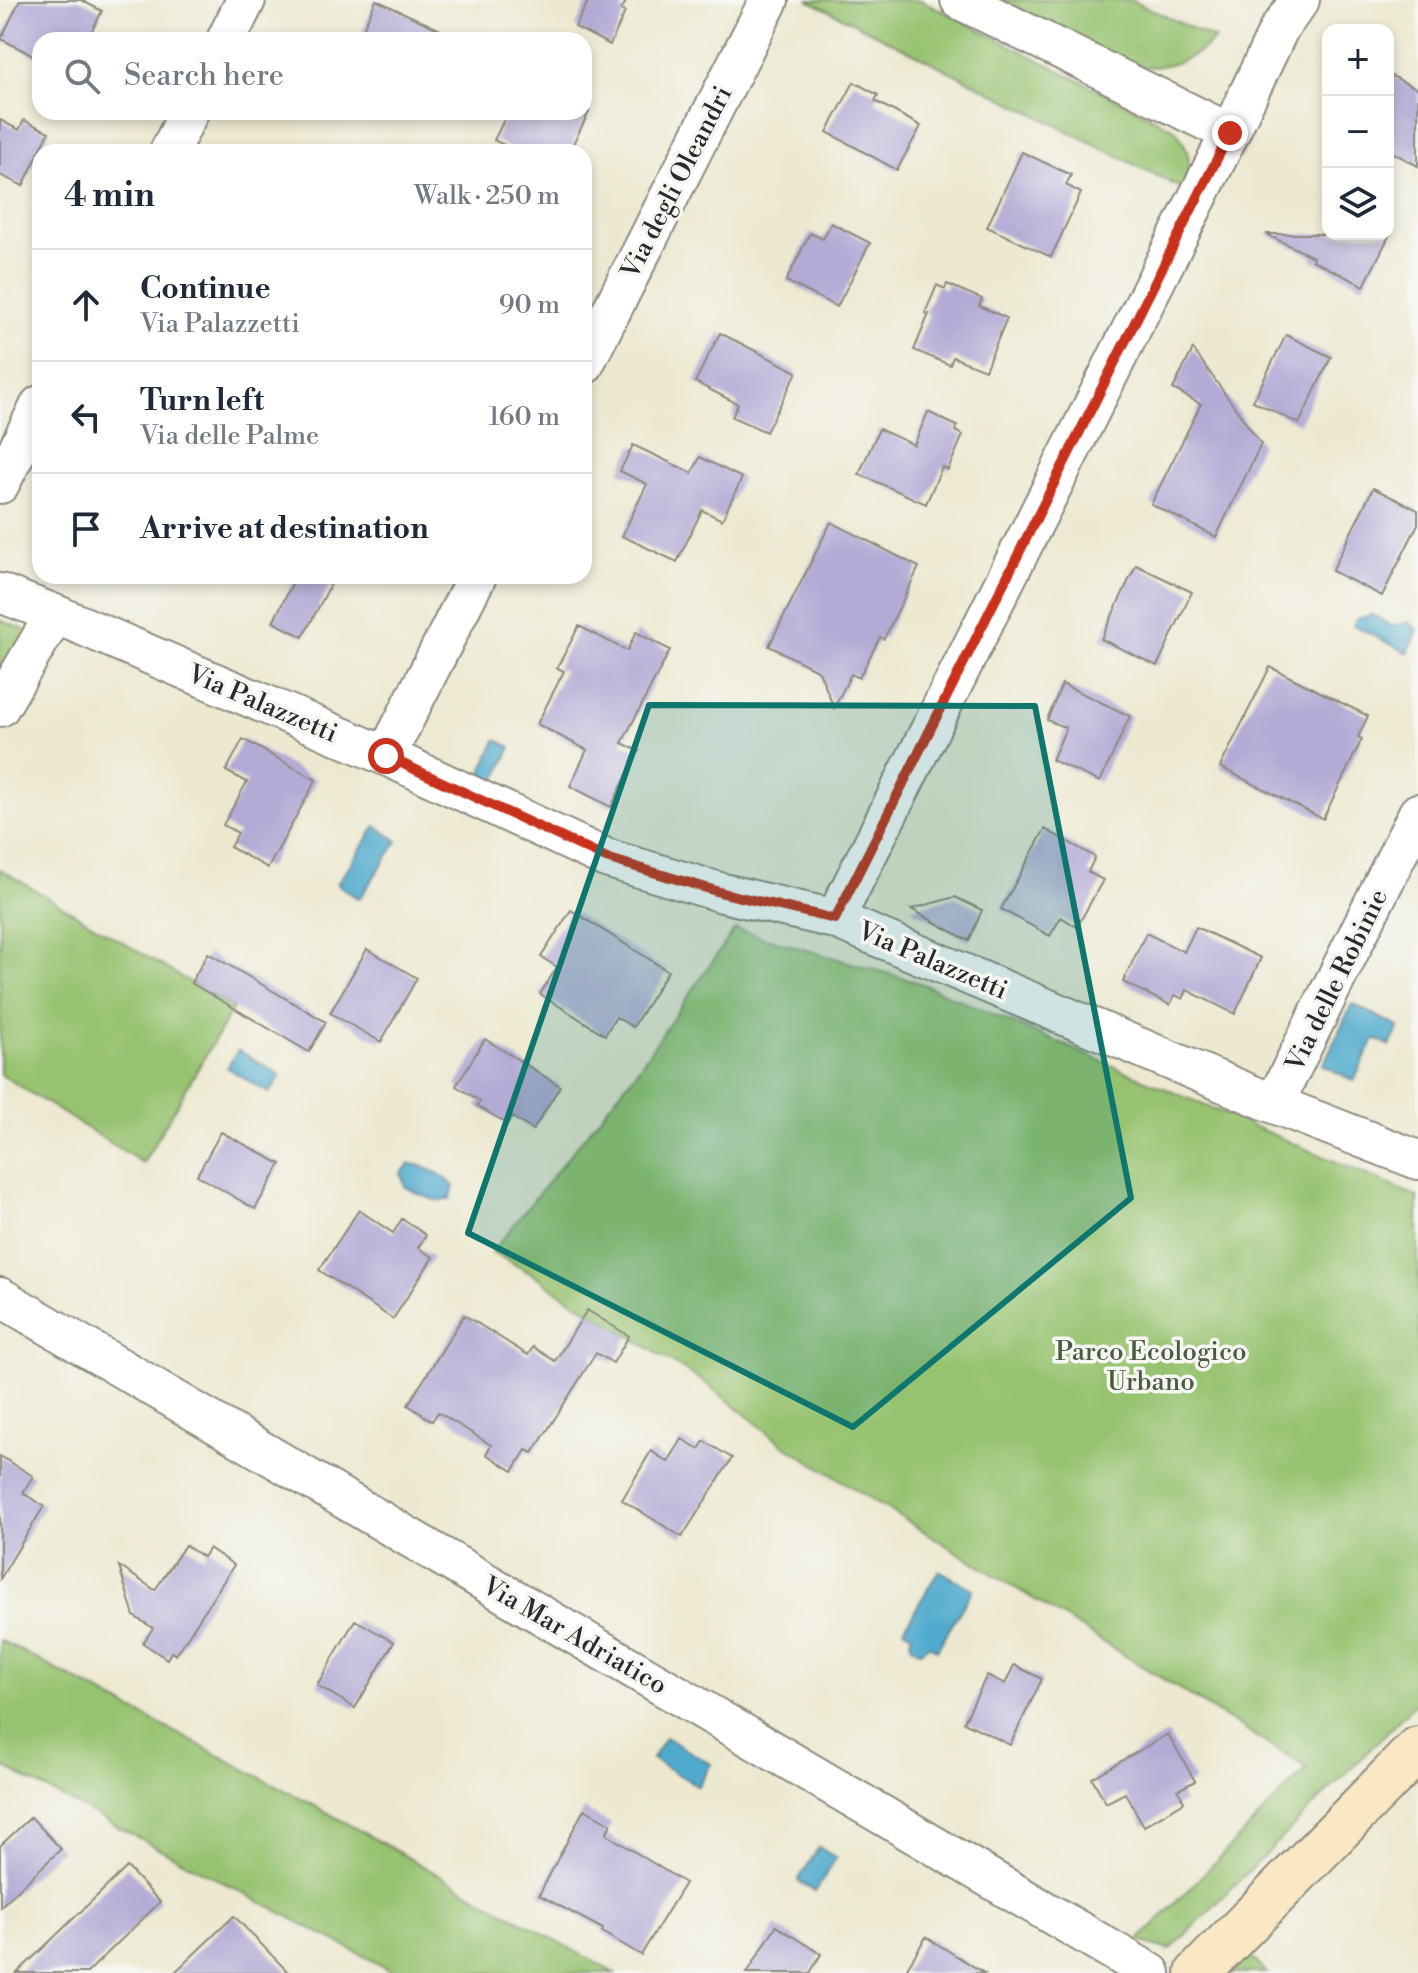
<!DOCTYPE html>
<html lang="en">
<head>
<meta charset="utf-8">
<style>
	:root { --surface:#fff; --page:#f2f2f3; --text:#1f2937; --muted:#747a83; --line:#e0e1e3 }
	body { margin:0; font-family:"Libre Bodoni",serif; background:var(--page); color:var(--text) }
	.controls { position:absolute; right:24px; top:24px; display:grid; overflow:hidden; border-radius:16px; box-shadow:0 4px 12px #0003 }
	.controls button { width:72px; height:72px; display:grid; place-items:center; padding:0; border:0; border-bottom:2px solid var(--line); background:var(--surface); color:var(--text); font:40px sans-serif }
	.stop { position:absolute; width:24px; height:24px; margin:-18px; border:6px solid #c8321e; border-radius:50%; background:#fff }
	.stop.end { background:#c8321e; border-color:#fff; box-shadow:0 2px 8px #0008 }
	.list { margin:0; padding:0; list-style:none }
	h2 { display:flex; justify-content:space-between; align-items:center; height:104px; margin:0; padding:0 32px; font-size:34px }
	h2 small { font-size:26px; font-weight:400; color:var(--muted) }
	.list li { display:grid; grid-template-columns:52px 1fr auto; gap:24px; align-items:center; box-sizing:border-box; height:112px; padding:0 32px; border-top:2px solid var(--line) }
	.list b { display:block; font-size:30px; white-space:nowrap }
	.list p { margin:0; font-size:26px; white-space:nowrap; color:var(--muted) }
	.list em { font-size:26px; font-style:normal; color:var(--muted) }
	.icon { flex:none; width:44px; height:44px; fill:none; stroke:currentColor; stroke-width:2; stroke-linecap:round; stroke-linejoin:round }
	.map { position:relative; flex:none; width:1418px; height:1973px; overflow:hidden }
	.search { position:absolute; background:var(--surface); box-shadow:0 4px 12px #0003; left:32px; top:32px; width:560px; height:88px; display:flex; align-items:center; gap:20px; box-sizing:border-box; padding:0 28px; border-radius:24px; color:var(--muted); font-size:30px }
	.panel { position:absolute; background:var(--surface); box-shadow:0 4px 12px #0003; left:32px; top:144px; width:560px; height:440px; border-radius:24px }
	.map>svg:first-child { display:block }
</style>
</head>
<body>
<div class="map">
<svg width="1418" height="1973" viewBox="0 0 1418 1973">
	<rect width="100%" height="100%" fill="#f6f6f2"/>
	<filter id="ink" filterUnits="userSpaceOnUse"><feTurbulence type="fractalNoise" baseFrequency=".0125" numOctaves="2"/><feDisplacementMap in="SourceGraphic" scale="16" xChannelSelector="R" yChannelSelector="G"/><feConvolveMatrix kernelMatrix="1 2 1 2 8 2 1 2 1" color-interpolation-filters="sRGB"/></filter>
	<filter id="wash" filterUnits="userSpaceOnUse"><feTurbulence type="fractalNoise" baseFrequency=".006" numOctaves="4" result="noise"/><feDisplacementMap in="SourceGraphic" scale="32" xChannelSelector="R" yChannelSelector="G"/><feGaussianBlur stdDeviation="1.8" result="paint"/><feColorMatrix in="noise" values="0 0 0 0 0 0 0 0 0 0 0 0 0 0 0 0 0 1.4 0 .05"/><feComposite in="paint" operator="in"/></filter>
	<g filter="url(#wash)">
		<rect width="100%" height="100%" fill="#ede9d1"/>
		<path fill="#97c370" stroke="#61774e" stroke-width="2" d="M808,0H921L1173,128C1190,146 1193,166 1185,190Z
			M1000,0H1131L1215,39C1192,62 1162,70 1131,66Z
			M0,620L30,632L0,681Z
			M0,869L233,1008L143,1163L0,1074Z
			M735,929L920,983L1418,1197V1701L1170,1950L1138,1941L1307,1768L784,1445L707,1384L555,1290L541,1279L492,1252L633,1076Z
			M0,1640L328,1813L614,1973H396L0,1765Z
			M1248,1954L1267,1973H1229Z"/>
		<path fill="#50aacd" stroke="#3e6a7c" stroke-width="2" d="M1372,614L1391,626L1409,622L1418,630L1408,653L1353,625L1357,619Z
			M496,740L511,747L495,783L480,776Z
			M376,826L398,841L359,899L337,884Z
			M1352,1004L1399,1027L1390,1046L1374,1039L1354,1081L1323,1065Z
			M238,1050L281,1075L269,1093L227,1068Z
			M410,1164C423,1165 447,1176 454,1187L450,1199C435,1205 419,1193 405,1187L401,1173Z
			M939,1570L973,1589L937,1650L929,1645L920,1651C911,1648 908,1642 912,1634L904,1629Z
			M665,1737L711,1764L698,1786L652,1759Z
			M819,1847L836,1858L815,1892L798,1881Z"/>
		<g id="blocks">
			<path fill="#b3aad5" d="M20,0H81L102,11L87,40H40V59L1,39Z
				M376,0L462,40H358Z
				M589,0H627L621,10L625,12L610,45L575,27Z
				M1388,74L1418,89V166L1388,150Z
				M854,82L878,95L875,101L921,126L897,170L827,132Z
				M508,112H589L569,152H518L494,140Z
				M0,120L19,130L24,120L49,132L23,186L0,175Z
				M1022,152L1071,175L1066,185L1081,193L1051,257L987,227Z
				M831,223L870,243L837,307L786,281L810,233L823,239Z
				M1266,234H1390L1364,286L1312,260L1313,257Z
				M947,284L982,299L979,306L1007,318L985,370L953,357L950,365L914,350L929,314L925,313L937,285L945,289Z
				M720,333L797,372L766,432L732,417L738,404L695,382Z
				M1286,335L1331,357L1299,424L1253,401Z
				M1193,349L1261,444L1216,537L1151,504L1201,404L1173,389Z
				M928,412L957,426L955,431L963,435L948,470L942,467L926,504L859,474L879,429L914,445Z
				M633,445L692,473L700,457L742,478L722,520L702,510L677,562L622,536L647,484L620,471Z
				M1373,488L1418,510V524L1382,596L1332,571Z
				M831,522L919,567L884,639L880,637L859,678L851,674L834,708L819,671L769,646Z
				M1136,565L1192,592L1157,666L1101,639Z
				M296,576H335L303,637L273,622Z
				M579,626L627,651L636,632L670,650L622,743L639,751L611,807L570,786L587,750L537,724L564,671L557,668Z
				M1270,667L1368,716L1358,737L1362,739L1323,819L1220,767Z
				M1062,684L1130,716L1100,782L1052,760L1066,728L1047,720Z
				M243,739L316,780L268,868L230,847L238,833L223,825L247,782L226,771Z
				M1045,829L1095,857L1088,872L1103,880L1077,927L1061,917L1050,936L1001,909Z
				M955,897L982,910L969,941L911,909Z
				M571,910L668,971L633,1027L616,1017L605,1035L540,994L557,967L541,957Z
				M1196,927L1261,958L1235,1014L1187,990L1183,999L1175,995L1170,1005L1123,982L1146,933L1184,952Z
				M367,949L417,978L381,1042L330,1013Z
				M208,953L326,1022L309,1052L191,983Z
				M485,1039L560,1086L533,1130L512,1117L508,1124L477,1106L480,1101L456,1086Z
				M221,1132L281,1164L255,1209L197,1175Z
				M359,1210L393,1233L402,1219L426,1235L418,1248L433,1257L393,1319L319,1270Z
				M587,1310L629,1336L613,1363L596,1353L533,1453L526,1450L513,1471L486,1454L491,1445L438,1412L432,1421L408,1405L464,1315L528,1355L533,1347L555,1361Z
				M682,1439L699,1449L704,1441L732,1458L682,1537L622,1500L651,1451L668,1462Z
				M0,1456L33,1476L23,1493L44,1506L0,1579Z
				M185,1545L203,1557L209,1548L234,1565L176,1655L171,1652L167,1659L143,1643L153,1628L134,1616L119,1566L155,1590Z
				M355,1620L394,1642L355,1708L317,1685Z
				M1014,1665L1042,1679L1010,1745L964,1722L987,1675L1005,1684Z
				M1168,1734L1195,1781L1178,1790L1184,1802L1144,1826L1125,1793L1106,1803L1092,1778Z
				M584,1809L611,1824L606,1834L685,1883L641,1955L602,1932L603,1929L539,1895Z
				M31,1817L61,1849L0,1907V1846Z
				M127,1867L160,1902L87,1973H17Z
				M234,1916L289,1973H174Z
				M776,1926L821,1954L810,1973H747Z
				M926,1937L984,1973H904Z"/>
		</g>
	</g>
	<g filter="url(#ink)">
		<use href="#blocks" fill-opacity="0" stroke="#8c8a7e" stroke-width="2"/>
		<g fill="none" stroke-linecap="round" stroke-linejoin="round">
			<defs>
				<path id="street" d="M960,0L1230,133
					M226,40L246,0
					M169,152L189,112
					M584,365L769,0
					M0,484L40,405
					M0,593L55,614L386,756L606,858L723,893L835,919L1274,1104L1418,1160
					M0,707L55,614
					M386,756L477,576
					M835,919L1230,133L1279,29L1300,0
					M1274,1104L1418,813
					M0,1297L1151,1973"/>
				<path id="secondary" d="M1198,1973L1418,1749"/>
			</defs>
			<use href="#street" stroke="#8c8a7e" stroke-width="42"/>
			<use href="#secondary" stroke="#8c8a7e" stroke-width="48"/>
			<use href="#street" stroke="#fff" stroke-width="38"/>
			<use href="#secondary" stroke="#fae7c3" stroke-width="44"/>
		</g>
	</g>
	<g fill="none" stroke-linecap="round" stroke-linejoin="round" filter="url(#ink)">
		<path stroke="#c8321e" stroke-width="10" d="M386,756L606,858L723,893L835,919L1230,133"/>
	</g>
	<path fill="#0f766e" fill-opacity="0.2" stroke="#0f766e" stroke-width="6" stroke-linejoin="round" d="M649,705L1035,706L1131,1198L853,1427L468,1233Z"/>
	<g text-anchor="middle" stroke-width="7" stroke-linejoin="round" paint-order="stroke">
		<g font-size="26" fill="#2b2b2b" stroke="#f6f6f2">
			<text transform="translate(676 182) rotate(-63)" y="9">Via degli Oleandri</text>
			<text transform="translate(263 703) rotate(23)" y="9">Via Palazzetti</text>
			<text transform="translate(933 960) rotate(23)" y="9">Via Palazzetti</text>
			<text transform="translate(1336 980) rotate(-64)" y="9">Via delle Robinie</text>
			<text transform="translate(575 1635) rotate(30)" y="9">Via Mar Adriatico</text>
		</g>
		<g font-size="26" fill="#4b5940" stroke="#f6f6f2">
			<text x="1151" y="1360">Parco Ecologico<tspan x="1151" dy="30">Urbano</tspan></text>
		</g>
	</g>
</svg>
<div class="controls">
<button>+</button>
<button>−</button>
<button><svg class="icon" aria-label="layers" viewBox="0 0 24 24"><path d="M12 4l9 5-9 5-9-5zM3 14l9 5 9-5"/></svg></button>
</div>
<div class="stop" style="left:386px;top:756px"></div>
<div class="stop end" style="left:1230px;top:133px"></div>
<div class="search"><svg class="icon" aria-label="search" viewBox="0 0 24 24"><circle cx="10" cy="10" r="6"/><path d="M15 15l6 6"/></svg>Search here</div>
<section class="panel">
<h2>4 min<small>Walk · 250 m</small></h2>
<ul class="list">
<li><svg class="icon" aria-label="ahead" viewBox="0 0 24 24"><path d="M12 20V5M6 11l6-6 6 6"/></svg><div><b>Continue</b><p>Via Palazzetti</p></div><em>90 m</em></li>
<li><svg class="icon" aria-label="left" viewBox="0 0 24 24"><path d="M17 20v-9H6M10 6l-5 5 5 5"/></svg><div><b>Turn left</b><p>Via delle Palme</p></div><em>160 m</em></li>
<li><svg class="icon" aria-label="arrive" viewBox="0 0 24 24"><path d="M6 21V4h12l-3 4 3 4H6"/></svg><div><b>Arrive at destination</b></div></li>
</ul>
</section>
</div>
</body>
</html>
